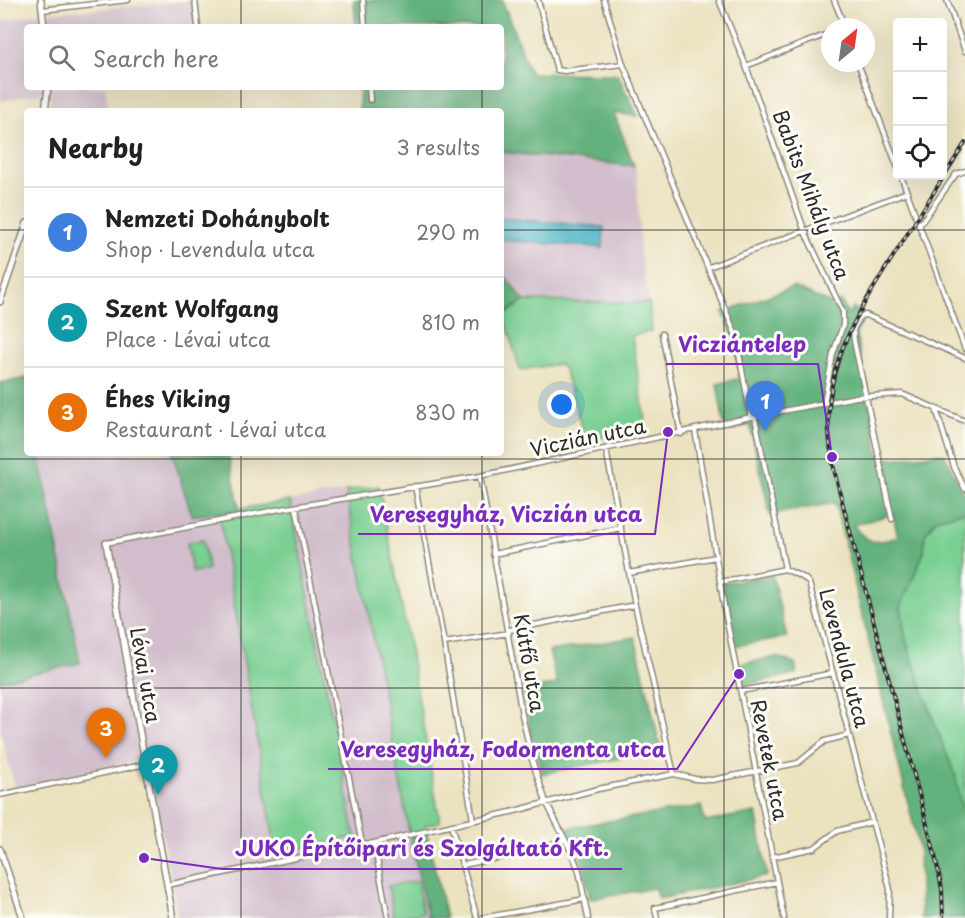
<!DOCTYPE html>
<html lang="en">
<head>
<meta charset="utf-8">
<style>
	:root { --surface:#fff; --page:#f2f2f2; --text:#222; --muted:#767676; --line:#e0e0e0; --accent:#ea580c }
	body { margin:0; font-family:"Playpen Sans",sans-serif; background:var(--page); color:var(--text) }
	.controls { position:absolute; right:18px; top:18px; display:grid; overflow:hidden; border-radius:6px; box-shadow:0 6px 24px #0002 }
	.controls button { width:54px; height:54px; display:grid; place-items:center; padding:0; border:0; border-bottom:2px solid var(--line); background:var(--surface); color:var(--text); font:30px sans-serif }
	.compass { position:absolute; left:821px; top:18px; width:54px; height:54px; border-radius:50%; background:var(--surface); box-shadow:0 6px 24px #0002; rotate:29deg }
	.you { position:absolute; left:562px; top:405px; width:21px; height:21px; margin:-15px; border:4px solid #fff; border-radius:50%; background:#1a73e8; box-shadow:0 0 0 9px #1a73e833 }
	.badge { display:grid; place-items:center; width:39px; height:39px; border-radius:50%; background:var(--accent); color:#fff; font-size:20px; font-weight:700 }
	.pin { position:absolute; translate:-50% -50px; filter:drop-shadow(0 2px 3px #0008) }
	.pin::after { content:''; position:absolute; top:32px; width:21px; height:18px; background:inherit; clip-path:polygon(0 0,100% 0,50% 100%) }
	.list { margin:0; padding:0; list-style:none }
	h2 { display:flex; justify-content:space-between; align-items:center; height:78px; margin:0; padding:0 24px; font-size:26px }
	h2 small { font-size:20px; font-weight:400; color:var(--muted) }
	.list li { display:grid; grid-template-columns:39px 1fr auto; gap:18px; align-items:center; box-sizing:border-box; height:90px; padding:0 24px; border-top:2px solid var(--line) }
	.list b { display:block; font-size:22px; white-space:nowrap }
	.list p { margin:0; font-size:20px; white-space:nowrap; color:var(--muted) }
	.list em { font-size:20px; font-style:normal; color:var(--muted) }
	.icon { flex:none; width:33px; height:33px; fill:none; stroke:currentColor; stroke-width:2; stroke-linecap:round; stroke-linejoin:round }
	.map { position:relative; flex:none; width:965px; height:918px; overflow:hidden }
	.search { position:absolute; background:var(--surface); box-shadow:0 6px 24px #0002; left:24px; top:24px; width:480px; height:66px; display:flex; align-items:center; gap:15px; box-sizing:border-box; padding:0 21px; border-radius:6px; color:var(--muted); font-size:22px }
	.panel { position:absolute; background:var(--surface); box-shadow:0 6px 24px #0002; left:24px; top:108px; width:480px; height:348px; border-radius:6px }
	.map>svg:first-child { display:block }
</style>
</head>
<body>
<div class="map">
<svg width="965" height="918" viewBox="0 0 965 918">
	<rect width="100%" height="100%" fill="#fdfcf7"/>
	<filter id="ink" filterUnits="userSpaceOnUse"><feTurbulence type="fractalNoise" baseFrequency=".0167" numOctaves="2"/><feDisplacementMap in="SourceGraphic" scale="12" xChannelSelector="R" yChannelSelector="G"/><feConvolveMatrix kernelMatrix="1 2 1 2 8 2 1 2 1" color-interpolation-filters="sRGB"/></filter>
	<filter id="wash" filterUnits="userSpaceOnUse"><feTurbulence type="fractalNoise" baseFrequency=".008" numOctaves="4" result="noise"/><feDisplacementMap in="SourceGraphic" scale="24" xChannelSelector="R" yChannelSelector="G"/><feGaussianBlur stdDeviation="1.35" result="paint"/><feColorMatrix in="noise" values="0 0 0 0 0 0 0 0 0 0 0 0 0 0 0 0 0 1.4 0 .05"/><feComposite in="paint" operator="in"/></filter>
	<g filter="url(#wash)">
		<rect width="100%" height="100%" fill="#ebe2c0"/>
		<path fill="#d1bdcb" d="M193,1L195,27H27V87H106L108,111H50L51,91L0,101V21L37,14Z
			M501,152L634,166L637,174L640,254L649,303L524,301L501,271Z
			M39,453H172L192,515L219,512L276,853L355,837L290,501L346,491L410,837L428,918H178L148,758L15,788L0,729V681L80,663Z"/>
		<path fill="#7acf93" stroke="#527d5f" stroke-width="1.5" d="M524,301L649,303L652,331L632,336L646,427L586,441L564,369L559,364L520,370L504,316Z
			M379,486L410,650L440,822L425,825L427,834L410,837L346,491Z
			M290,501L355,837L276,853L219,512Z
			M965,511V918L941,741L906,641L900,607L924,552L925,534L936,519Z
			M203,540L208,569L192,572L187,543Z
			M417,881L423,913L394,918L388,886Z"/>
		<path fill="#63b27d" stroke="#476e54" stroke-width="1.5" fill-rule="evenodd" d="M354,0H502L530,73L617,74L638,116L614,113L634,166L501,152V111H359L360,87H501V27H356Z
			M501,271L524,301L501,316Z
			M793,287L834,305L841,301L848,315L853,308L866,314L856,334L880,460L944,453L965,497V511L936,519L925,534L924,552L901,607L906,641L934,723L955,774L965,826V918H921L919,848L835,503L770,515L750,425L725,431L717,384L741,378L732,333L723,312ZM893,514L898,537C874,543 869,546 853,525Z
			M27,378V453H39L80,663L0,681V383Z
			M172,453H228L240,510L192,516Z
			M772,575L787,637L735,646L725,607L723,583Z
			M635,637L661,750L543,774L531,736L523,691L557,684L549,651Z
			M776,657L795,663L797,674L743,685L739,664Z
			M701,806L705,822L756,812L767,876L658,899L655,888L590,899C586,873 581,850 566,828Z
			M427,834L446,918H428L410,837Z"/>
		<path fill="#46b2c3" stroke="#386e77" stroke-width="1.5" d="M501,218L604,227L603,248L501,240Z"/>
	</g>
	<g filter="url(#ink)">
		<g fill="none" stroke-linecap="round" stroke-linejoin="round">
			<defs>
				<path id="street" d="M195,0L198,27
					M363,0L365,27
					M538,0L557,70L564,71L623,64
					M604,0L623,64L735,333L751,417
					M719,0L746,66L805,232L843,312V325L833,354L824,403
					M834,0L845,27
					M947,0L965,51
					M42,10L128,0
					M858,63L898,168
					M746,66L830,33
					M369,87L370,100
					M901,176L965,349
					M919,226L956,174L965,171
					M709,267L907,192
					M662,334L681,434
					M936,409L954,467L965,489
					M755,417L785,569L804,578L809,583L890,889L889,918
					M695,430L724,606L784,918
					M606,449L635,605L674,774
					M480,476L522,715L532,760L546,802L572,853L579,871L588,918
					M415,486L444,643L473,820
					M296,507L362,844
					M892,519L854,341L853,330L860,316L866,315L965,358
					M106,543L275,510L480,476L751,417L856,397L902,394L965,421
					M493,554L621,528
					M629,573L716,557
					M720,582L785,569
					M509,630L635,605
					M444,643L509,633
					M741,691L833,673
					M0,795L146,764
					M451,825L477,918
					M374,843L388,918
					M772,857L814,848L837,831L872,822
					M463,865L518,854L565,840
					M167,885L362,844L374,843L511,812L598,789L674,774L695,779L712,780L798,763L825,741L849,735
					M482,918L585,899
					M657,918L655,908L777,882"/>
				<path id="secondary" d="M41,0L44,27
					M45,111L48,87
					M0,302L27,223
					M106,543L173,918
					M0,849L23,918"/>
			</defs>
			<use href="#street" stroke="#8b8676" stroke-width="7"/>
			<use href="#secondary" stroke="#8b8676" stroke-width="8"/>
			<use href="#street" stroke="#fff" stroke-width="4"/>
			<use href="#secondary" stroke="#fff" stroke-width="5"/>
			<defs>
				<path id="rail" d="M943,918L942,889L935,855L836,478C813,383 847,329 896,252C919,216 942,179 965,143"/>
			</defs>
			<use href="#rail" stroke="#2b2b2b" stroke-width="4"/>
			<use href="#rail" stroke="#fdfcf7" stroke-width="1.5" stroke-dasharray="4.5" stroke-linecap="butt"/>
		</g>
	</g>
	<path fill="none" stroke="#2b2b2b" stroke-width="1.5" stroke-opacity="0.55" d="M241,0V27M482,0V27M724,0V918M241,87V111M482,87V111M0,230H27M501,230H965M241,453V918M482,453V918M0,459H965M0,688H965"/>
	<g text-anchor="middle" stroke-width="6" stroke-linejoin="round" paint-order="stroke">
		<g font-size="20" fill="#2b2b2b" stroke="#fdfcf7">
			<text transform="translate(811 195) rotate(69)" y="7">Babits Mihály utca</text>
			<text transform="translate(588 438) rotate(-12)" y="7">Viczián utca</text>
			<text transform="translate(844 658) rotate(75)" y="7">Levendula utca</text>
			<text transform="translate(529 663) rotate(80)" y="7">Kútfő utca</text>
			<text transform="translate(145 675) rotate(80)" y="7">Lévai utca</text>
			<text transform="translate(769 760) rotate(79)" y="7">Revetek utca</text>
		</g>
	</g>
	<path fill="none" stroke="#7b2cbf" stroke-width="2" d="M832 457L818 364H666M668 432L655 534H358M739 674L677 769H328M144 858L222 869H622"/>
	<g fill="#7b2cbf" stroke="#fdfcf7" stroke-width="2">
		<circle cx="832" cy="457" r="6"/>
		<circle cx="668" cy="432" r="6"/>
		<circle cx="739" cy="674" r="6"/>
		<circle cx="144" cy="858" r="6"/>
	</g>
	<g font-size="21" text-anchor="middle" font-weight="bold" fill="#7b2cbf" stroke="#fdfcf7" stroke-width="6" stroke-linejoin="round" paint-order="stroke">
		<text x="742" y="352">Vicziántelep</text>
		<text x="506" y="522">Veresegyház, Viczián utca</text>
		<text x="503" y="757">Veresegyház, Fodormenta utca</text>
		<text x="422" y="856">JUKO Építőipari és Szolgáltató Kft.</text>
	</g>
</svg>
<div class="controls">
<button>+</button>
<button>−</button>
<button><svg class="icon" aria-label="locate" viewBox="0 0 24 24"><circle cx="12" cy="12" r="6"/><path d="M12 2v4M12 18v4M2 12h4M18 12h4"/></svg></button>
</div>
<svg class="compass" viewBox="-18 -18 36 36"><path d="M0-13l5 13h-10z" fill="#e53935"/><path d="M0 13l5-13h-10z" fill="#767676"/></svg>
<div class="you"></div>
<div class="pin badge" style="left:765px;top:431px;background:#3f7fe0">1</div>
<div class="pin badge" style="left:158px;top:795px;background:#0f9aa8">2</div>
<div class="pin badge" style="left:106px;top:758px;background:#e8710a">3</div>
<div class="search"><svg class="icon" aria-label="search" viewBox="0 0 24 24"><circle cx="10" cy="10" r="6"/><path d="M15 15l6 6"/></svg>Search here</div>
<section class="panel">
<h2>Nearby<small>3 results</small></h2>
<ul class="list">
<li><span class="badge" style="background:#3f7fe0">1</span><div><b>Nemzeti Dohánybolt</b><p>Shop · Levendula utca</p></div><em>290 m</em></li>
<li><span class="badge" style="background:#0f9aa8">2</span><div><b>Szent Wolfgang</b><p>Place · Lévai utca</p></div><em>810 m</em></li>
<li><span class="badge" style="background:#e8710a">3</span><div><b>Éhes Viking</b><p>Restaurant · Lévai utca</p></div><em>830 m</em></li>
</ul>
</section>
</div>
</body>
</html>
